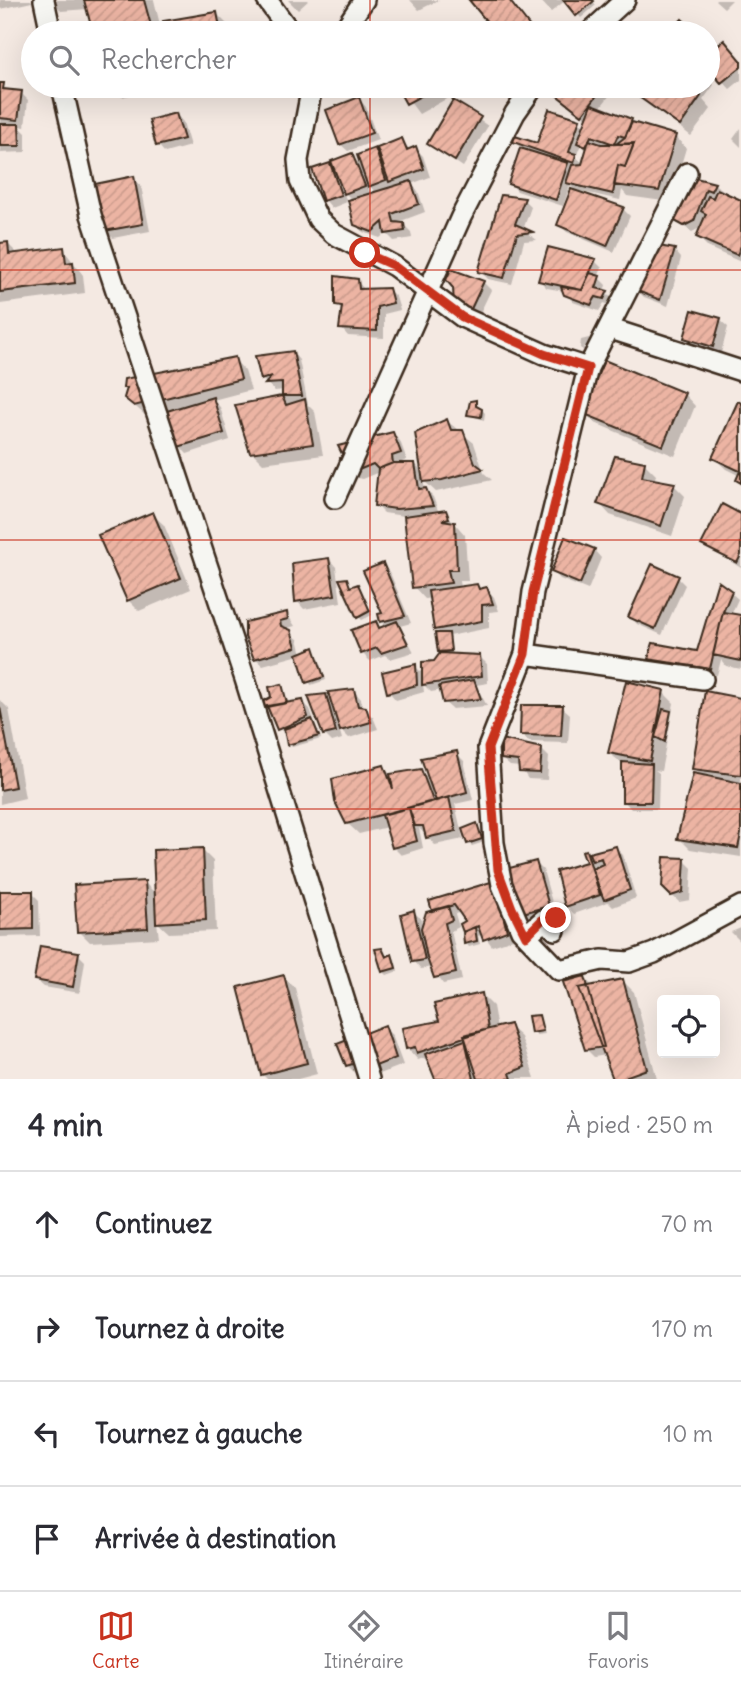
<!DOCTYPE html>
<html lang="fr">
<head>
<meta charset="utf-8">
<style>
	:root { --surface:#fff; --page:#f2f2f3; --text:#2b2b33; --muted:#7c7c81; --line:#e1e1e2; --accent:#c8321e }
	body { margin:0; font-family:Delius,sans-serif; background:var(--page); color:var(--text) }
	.controls { position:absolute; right:21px; bottom:21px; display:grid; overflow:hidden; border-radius:7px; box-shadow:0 7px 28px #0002 }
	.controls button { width:63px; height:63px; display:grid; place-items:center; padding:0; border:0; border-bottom:2px solid var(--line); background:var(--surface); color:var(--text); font:35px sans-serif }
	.stop { position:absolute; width:21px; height:21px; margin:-16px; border:5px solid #c8321e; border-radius:50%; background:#fff }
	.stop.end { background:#c8321e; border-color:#fff; box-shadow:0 2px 7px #0008 }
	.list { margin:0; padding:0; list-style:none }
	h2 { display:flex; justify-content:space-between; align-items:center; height:91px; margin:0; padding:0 28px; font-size:30px }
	h2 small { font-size:23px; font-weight:400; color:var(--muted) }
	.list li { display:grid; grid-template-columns:46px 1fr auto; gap:21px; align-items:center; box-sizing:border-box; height:105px; padding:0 28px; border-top:2px solid var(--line) }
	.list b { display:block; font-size:26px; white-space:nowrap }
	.list em { font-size:23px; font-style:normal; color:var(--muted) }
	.icon { flex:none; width:38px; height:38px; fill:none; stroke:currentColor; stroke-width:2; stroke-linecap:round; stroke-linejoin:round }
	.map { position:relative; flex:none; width:741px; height:1079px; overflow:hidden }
	.search { position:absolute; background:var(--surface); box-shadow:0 7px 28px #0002; left:21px; right:21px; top:21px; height:77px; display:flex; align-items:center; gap:18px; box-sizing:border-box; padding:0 24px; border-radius:38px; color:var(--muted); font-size:26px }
	.sheet { height:511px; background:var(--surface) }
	nav { display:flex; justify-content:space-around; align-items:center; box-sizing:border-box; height:98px; border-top:2px solid var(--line); background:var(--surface); font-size:19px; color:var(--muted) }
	nav a { display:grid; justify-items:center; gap:4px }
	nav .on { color:var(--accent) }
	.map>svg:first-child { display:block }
</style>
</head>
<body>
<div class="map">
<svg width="741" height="1079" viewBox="0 0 741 1079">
	<defs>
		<pattern id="building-hatch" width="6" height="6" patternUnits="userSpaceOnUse" patternTransform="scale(1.75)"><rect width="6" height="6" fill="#ecb4a3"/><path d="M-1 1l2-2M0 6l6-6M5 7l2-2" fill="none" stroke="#cb9b8c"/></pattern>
	</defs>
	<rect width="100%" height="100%" fill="#f4e9e2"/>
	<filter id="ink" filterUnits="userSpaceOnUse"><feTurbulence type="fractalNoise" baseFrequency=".0143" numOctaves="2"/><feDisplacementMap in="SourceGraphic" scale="14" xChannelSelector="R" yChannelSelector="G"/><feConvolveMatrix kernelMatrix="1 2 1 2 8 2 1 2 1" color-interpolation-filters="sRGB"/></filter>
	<g filter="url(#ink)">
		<path fill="#0003" fill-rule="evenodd" d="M0,0H31L32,2L0,9Z
			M53,0H154L162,33H95L88,9L61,11Z
			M288,0H309L298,10Z
			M410,0H439L419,10Z
			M472,0H508L535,33H498Z
			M540,0H592L596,5L581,18L566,0L551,12Z
			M715,0H732L724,8Z
			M217,14L228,25L230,33H167L165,23Z
			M708,46L713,51L741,62V80L730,89L708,65Z
			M708,79L714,85L703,100L711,109L691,136L641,97L649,86H708Z
			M0,85L10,91L21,93L28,100L25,127L19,126L26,133V152L0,153Z
			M111,86H165L122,97Z
			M181,86H214L186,91Z
			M398,86H470L475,95L465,100L457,93L419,114Z
			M562,86H617L599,109L635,125L675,136L686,148L670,202L627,196L622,190L620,200L575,190L570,185L563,206L517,191L510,183L522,149L515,142L538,146L579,121L585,127L588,119L556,93ZM581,144L587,151L584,164L576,157Z
			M359,99L366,107L378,140L348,151L340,144Z
			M454,103L488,126L463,167L429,144Z
			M176,114L183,122L190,146L165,153L158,145Z
			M741,128V147L733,139Z
			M402,140L410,150L415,148L423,156L430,177L411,184L418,191L425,212L393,224L404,225L411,232L412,238L394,241L386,233L380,238L363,232L355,224L352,200L343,191L347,202L332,208L325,200L329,165L337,173L351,155L363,167L375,150L382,157ZM367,183L376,193L371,195Z
			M134,178L141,186L150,231L113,238L106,231Z
			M693,179L714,184L741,202V262L709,248L698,237L702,227L692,232L673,219Z
			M524,200L531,207L523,230L537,240L524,241L512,284L488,279L480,271Z
			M623,209L630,216L614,252L567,232L559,225Z
			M8,244L18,254L63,249L83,275L85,293L0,304V245Z
			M674,250L681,258L668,306L644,297L637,290Z
			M595,261L602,268L598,277L606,285L604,292L614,300L612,306L604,303L599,311L573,302L564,291L547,288L540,281Z
			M357,281L365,290H389L396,297L400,310L384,314V338L348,336L341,328L343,311L337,304Z
			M483,282L491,290L479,315L464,312L455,287Z
			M720,320L728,327L721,353L693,345L686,338Z
			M589,338L592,345L583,347L589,354L580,348L581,340Z
			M292,352L299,360L308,405L315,412L323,455L263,463L252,452L237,407L284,397V390L275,391L262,379Z
			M234,359L245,371L251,390L213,400L220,407L230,440L187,454L180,446L169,411L147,417L126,398L128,391L125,388Z
			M684,394L695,406L675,456L595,423L584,412Z
			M475,402L485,413L484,420L469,415Z
			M741,405V483L740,476L726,469L714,458Z
			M447,421L474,443L484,473L492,480L436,492L423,480L425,489L433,497L439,513L445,512L465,535L468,581H459L460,588L477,586L481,590L487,589L494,597L499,611L489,612V628L449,636L453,655L479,656L487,664L488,683L476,685L487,706L452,709L444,702L442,690L431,692L423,684L424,692L396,700L389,692L415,666L424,675L442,653V635L436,629L431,598L425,599L414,587L404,516L384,513L376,505L379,472L362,479L353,477L345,469L393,434L400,441L407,460L396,464H415L424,473Z
			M645,464L656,475L654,481L674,485L685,496L672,536L610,515L599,503Z
			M152,514L164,525L191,589L139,611L128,600Z
			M741,516V568L703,544Z
			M594,550L601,558L588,590L560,579L553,571Z
			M329,559L336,567L341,602L304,609L297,601Z
			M383,565L390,573L411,623L400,626L414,652L390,659L385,655L370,661L362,653L375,623L382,629L387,627L382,621Z
			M678,578L685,585L662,635L637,624L630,616Z
			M346,580L351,588L357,586L360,589L372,615L362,620L359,617Z
			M730,592L738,599L731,615L741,617V669L726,666L721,660L717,675L657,666L650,659L698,653Z
			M287,614L295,626L284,629L298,639L302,654L314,649L317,653L326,680L311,685L299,655L263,665L255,658L247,637Z
			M282,686L289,704L303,702L310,709L321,739L292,747L289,744L270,710L262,708Z
			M354,691L361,699L363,709L373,717L378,729L349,738L339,728L342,739L332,742L324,734L325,695L333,704Z
			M663,692L674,703L661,771L655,770L659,773L658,809H631L624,801L623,764L609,753Z
			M0,700L9,709L25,798L0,804Z
			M741,700V857L690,849L679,838L701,776L694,769Z
			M562,707L570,714L568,743L529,742L522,734Z
			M541,749L549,757L547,780L528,779L520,767L510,766L502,759Z
			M456,753L464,761L473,800L455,804L463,839L435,845L419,828L423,848L401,855L393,847L387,827L359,834L347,823L383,767L392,776L421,771L431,781Z
			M476,825L484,842L472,846L468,843Z
			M616,848L623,855L636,898L613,907L608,902L574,914L567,906L588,863L585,852L589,855Z
			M202,850L213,861L216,931L169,933L157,922L159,938L90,942L79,931L145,883L157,895Z
			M684,860L692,868L690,900L679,902L663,887Z
			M536,863L543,870L555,913L528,921L521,913Z
			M500,890L513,939L492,946L483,934L478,936L480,944L469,947L466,943L468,922L461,912L455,914L459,927L451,931L462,980L443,984L432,967L421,969L414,961V912L421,919L423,928L435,912L431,902Z
			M0,893H32L39,900L40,936L0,937Z
			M741,928V942L731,932Z
			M381,950L387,958L392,956L395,959L398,971L387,975L384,972L377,951Z
			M78,954L85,961L80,993L44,987L36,980Z
			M284,977L295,988L317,1074L298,1079H267L262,1074Z
			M585,978L593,987L623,981L634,992L657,1079H616L607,1055L594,1057L586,1049Z
			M482,995L493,1006L497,1029L509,1026L521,1037L535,1078L436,1079L430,1064L424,1058L418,1060L407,1048Z
			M538,1017L545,1034L536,1035L533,1032Z
			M384,1028L392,1035L403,1065L372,1077L364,1070L355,1073L347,1065Z"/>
		<path fill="url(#building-hatch)" stroke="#3b2a1e" stroke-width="2" d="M84,0H144L153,33H93Z
			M469,0H509L534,32L496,33Z
			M563,0H593L594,1L576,16Z
			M217,12L221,33H165L163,21Z
			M682,19L697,33H669Z
			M724,40L741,60V67L721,83L708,68V53Z
			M0,83H4L3,89L22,91L18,120L0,118Z
			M396,86H439L406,104Z
			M560,86H604L582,115L554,93Z
			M647,86H694L691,90L701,96L680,126L639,97Z
			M359,97L372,133L339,145L326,110Z
			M453,100L481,117L455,161L427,144Z
			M592,104L632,119L625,137L618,135L614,144L591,136L586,147L577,143Z
			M549,109L580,119L569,152L576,154L574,163L513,142L515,136L537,143Z
			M176,113L184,139L156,146L149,120Z
			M632,122L676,135L659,191L614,185L618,165L625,167L634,143L616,144L625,137Z
			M0,124H19L20,146H0Z
			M402,138L407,150L416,146L424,169L389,182L377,148Z
			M589,140L601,144H634L625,167L618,165L613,194L566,183L572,165L582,164Z
			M375,148L386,180L368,187L357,155Z
			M520,148L568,163L556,200L508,184Z
			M352,153L365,186L344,194L331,161Z
			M330,163L341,195L323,201L312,169Z
			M134,176L143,224L104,231L95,184Z
			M692,177L715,183L711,191L706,189L694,221L684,226L671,219Z
			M411,181L419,204L392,214L394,222L404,223L405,231L385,234L383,222L372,232L354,225L348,200Z
			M571,189L624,207L607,246L557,225Z
			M717,189L741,200V246L737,255L696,237L706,214L701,211L708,196L713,198Z
			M501,195L525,198L515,224L533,232L517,234L504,278L478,272Z
			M8,242L9,254L64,247L66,263L73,262L75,283L0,292V243Z
			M659,246L675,249L660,300L635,290Z
			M548,247L596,259L582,290L538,281Z
			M451,269L484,281L471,309L454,305L453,288L446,280Z
			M590,273L600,276L596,288L608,291L604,299L596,297L591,305L564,295L561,287L582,290Z
			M335,276L358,279L359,289L389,288L393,303L377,307V331L339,329L342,306L335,305Z
			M692,310L721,318L713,347L684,338Z
			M293,351L302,396H282V383L265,384L272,376L261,380L255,356Z
			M235,357L241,379L134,406L124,398L127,388H123L124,379Z
			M604,360L685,393L663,446L582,413Z
			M282,396L286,405L305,399L313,444L250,453L235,405Z
			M213,397L224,433L178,447L167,411Z
			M476,400V406L482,409L481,417L467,415L470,401Z
			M738,401L741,403V483L736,480L740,471L712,458Z
			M447,419L451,430H463L475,463L483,469L442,480L423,482L415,433Z
			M393,432L401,453L392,456L393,463L378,469L373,464L354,472L343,470L340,458L343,456L338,446Z
			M615,456L645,462L642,477L675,483L661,526L597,504Z
			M393,463H415L419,489L426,488L433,506L396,509L374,506L378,469Z
			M722,504L741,514V555L737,563L701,545Z
			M446,510L449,518L442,520L455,522L457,570H448L451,583L412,588L404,516Z
			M153,512L181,578L127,601L98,535Z
			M565,537L595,549L580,584L551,572Z
			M329,558L335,595L295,602L292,563Z
			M383,563L405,616L380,622L378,614L382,613L363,571Z
			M652,564L679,576L655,629L628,617Z
			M347,578L350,587L358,584L370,611L357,618L339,579Z
			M718,581L732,591L723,612L710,669L648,659L653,643L697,651Z
			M477,584L479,589L487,587L493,604L482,605V621L434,630L428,591Z
			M287,612L288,619L280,621L281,626L291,630L296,647L254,659L245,637V622Z
			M723,612L741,615V661L713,655Z
			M376,621L379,628L397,621L408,644L381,653L377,648L361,654L351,630Z
			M435,633H449L451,651L438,652Z
			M314,647L324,677L306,683L297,654Z
			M440,653L480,655L482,676L422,685V662L434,661Z
			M416,664L417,685L387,693L382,672Z
			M474,680L481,699L443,703L439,686Z
			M626,681L664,690L650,761L608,753Z
			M282,684L287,703L261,708L260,703L271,697L269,687Z
			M354,689L358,706L366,707L371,722L340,731L328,692Z
			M705,691L741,698V775L692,769Z
			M326,694L336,732L323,735L308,696Z
			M303,700L308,717L277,730L267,706Z
			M521,705H563L561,736L520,735Z
			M0,707L15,787L0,790Z
			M663,709L671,711L665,742L655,737Z
			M312,719L319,736L287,745L284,729Z
			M501,739L542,748L540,773L519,772L518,761L501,759Z
			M457,751L467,792L436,801L421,758Z
			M622,762L652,764L651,802H622Z
			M384,765L393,789L390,774L421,769L433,801L346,824L335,802L332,779Z
			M693,773L741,783V834L738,848L677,839Z
			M449,797L456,831L426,838L423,826H415L409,808Z
			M409,808L417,841L392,848L382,815Z
			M477,823L482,839L467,844L462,829Z
			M616,846L630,890L604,900L592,869L603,864L601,858L592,861L589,853Z
			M203,848L206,920L156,923L153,850Z
			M586,850L600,895L565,907L556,871L586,862L582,851Z
			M664,857L685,858L683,892L671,896L662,887Z
			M536,861L549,906L519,914L506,869Z
			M145,881L148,928L77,932L74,885Z
			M494,881L507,931L483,940L478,926L463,932L460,924L465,921L454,905L432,911L429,901Z
			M0,891H33V929L0,930Z
			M448,906L452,920L445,923L456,973L434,978L427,958L421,928L426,912Z
			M414,910L425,960L412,962L401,914Z
			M475,927L477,941L464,944L463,932Z
			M40,946L79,952L73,987L34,980Z
			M382,948L386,957L392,954L396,968L382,972L375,949Z
			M284,975L307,1063L261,1075L238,987Z
			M585,976L604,1047L585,1050L563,982Z
			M623,979L647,1069L627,1076L628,1079H613L579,988Z
			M482,993L488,1029L417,1053L415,1047L406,1049L402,1028L439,1021L434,1004Z
			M539,1015L543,1031L531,1033L528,1016Z
			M510,1024L525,1067L510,1073L512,1079H478L464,1035Z
			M385,1025L396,1058L363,1071L359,1062L346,1066L337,1044Z
			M465,1040L474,1079H435L425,1054Z"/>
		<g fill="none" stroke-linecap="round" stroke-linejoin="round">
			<defs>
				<path id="minor" d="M44,0L51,33
					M267,0L291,33
					M342,33L364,0
					M589,33L625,0
					M62,86L91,215L245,679L369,1079
					M312,86L298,160L300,181L318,219L334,234L394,266L462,317L544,354L588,368
					M687,173L588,368L533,592L525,654L488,748L494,843L502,885L521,930L559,970L602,960L629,962L654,953L741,906
					M611,329L741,371
					M335,498L461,217L515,113L534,86
					M525,654L703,679
					M556,918L555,930L546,920L526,935L543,920Z"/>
			</defs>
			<use href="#minor" stroke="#3b2a1e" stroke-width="24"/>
			<use href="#minor" stroke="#f6f6f2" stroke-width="19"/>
		</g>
	</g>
	<g fill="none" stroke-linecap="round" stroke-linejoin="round" filter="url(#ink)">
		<path stroke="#c8321e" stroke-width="9" d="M365,253L394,266L462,317L544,354L588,368L533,592L525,654L488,748L498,870L512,908L526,936L543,919L556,918"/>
	</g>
	<path fill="none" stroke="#c8321e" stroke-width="2" stroke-opacity="0.55" d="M370,0V33M370,86V1079M0,270H741M0,540H741M0,809H741"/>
</svg>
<div class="controls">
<button><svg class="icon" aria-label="locate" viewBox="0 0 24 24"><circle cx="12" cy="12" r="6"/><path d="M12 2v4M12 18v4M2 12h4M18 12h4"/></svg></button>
</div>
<div class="stop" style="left:365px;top:253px"></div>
<div class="stop end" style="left:556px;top:918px"></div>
<div class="search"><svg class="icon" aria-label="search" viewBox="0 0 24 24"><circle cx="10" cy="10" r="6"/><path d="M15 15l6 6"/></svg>Rechercher</div>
</div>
<section class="sheet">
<h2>4 min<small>À pied · 250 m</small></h2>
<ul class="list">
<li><svg class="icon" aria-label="ahead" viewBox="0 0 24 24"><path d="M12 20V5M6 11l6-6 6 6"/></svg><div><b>Continuez</b></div><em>70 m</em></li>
<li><svg class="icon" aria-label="right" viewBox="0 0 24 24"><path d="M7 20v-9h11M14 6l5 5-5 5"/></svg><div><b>Tournez à droite</b></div><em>170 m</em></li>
<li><svg class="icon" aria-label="left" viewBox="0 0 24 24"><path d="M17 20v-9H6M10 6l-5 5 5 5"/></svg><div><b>Tournez à gauche</b></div><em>10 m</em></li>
<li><svg class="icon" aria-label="arrive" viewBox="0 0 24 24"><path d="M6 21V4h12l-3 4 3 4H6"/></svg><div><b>Arrivée à destination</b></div></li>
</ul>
</section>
<nav>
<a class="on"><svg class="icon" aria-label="map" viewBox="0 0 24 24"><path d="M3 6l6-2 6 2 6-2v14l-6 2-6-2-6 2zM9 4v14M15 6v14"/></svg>Carte</a>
<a><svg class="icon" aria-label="directions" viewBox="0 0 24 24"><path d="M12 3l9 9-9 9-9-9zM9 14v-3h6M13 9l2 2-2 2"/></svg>Itinéraire</a>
<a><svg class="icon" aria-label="saved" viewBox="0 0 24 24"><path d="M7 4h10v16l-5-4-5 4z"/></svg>Favoris</a>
</nav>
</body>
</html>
